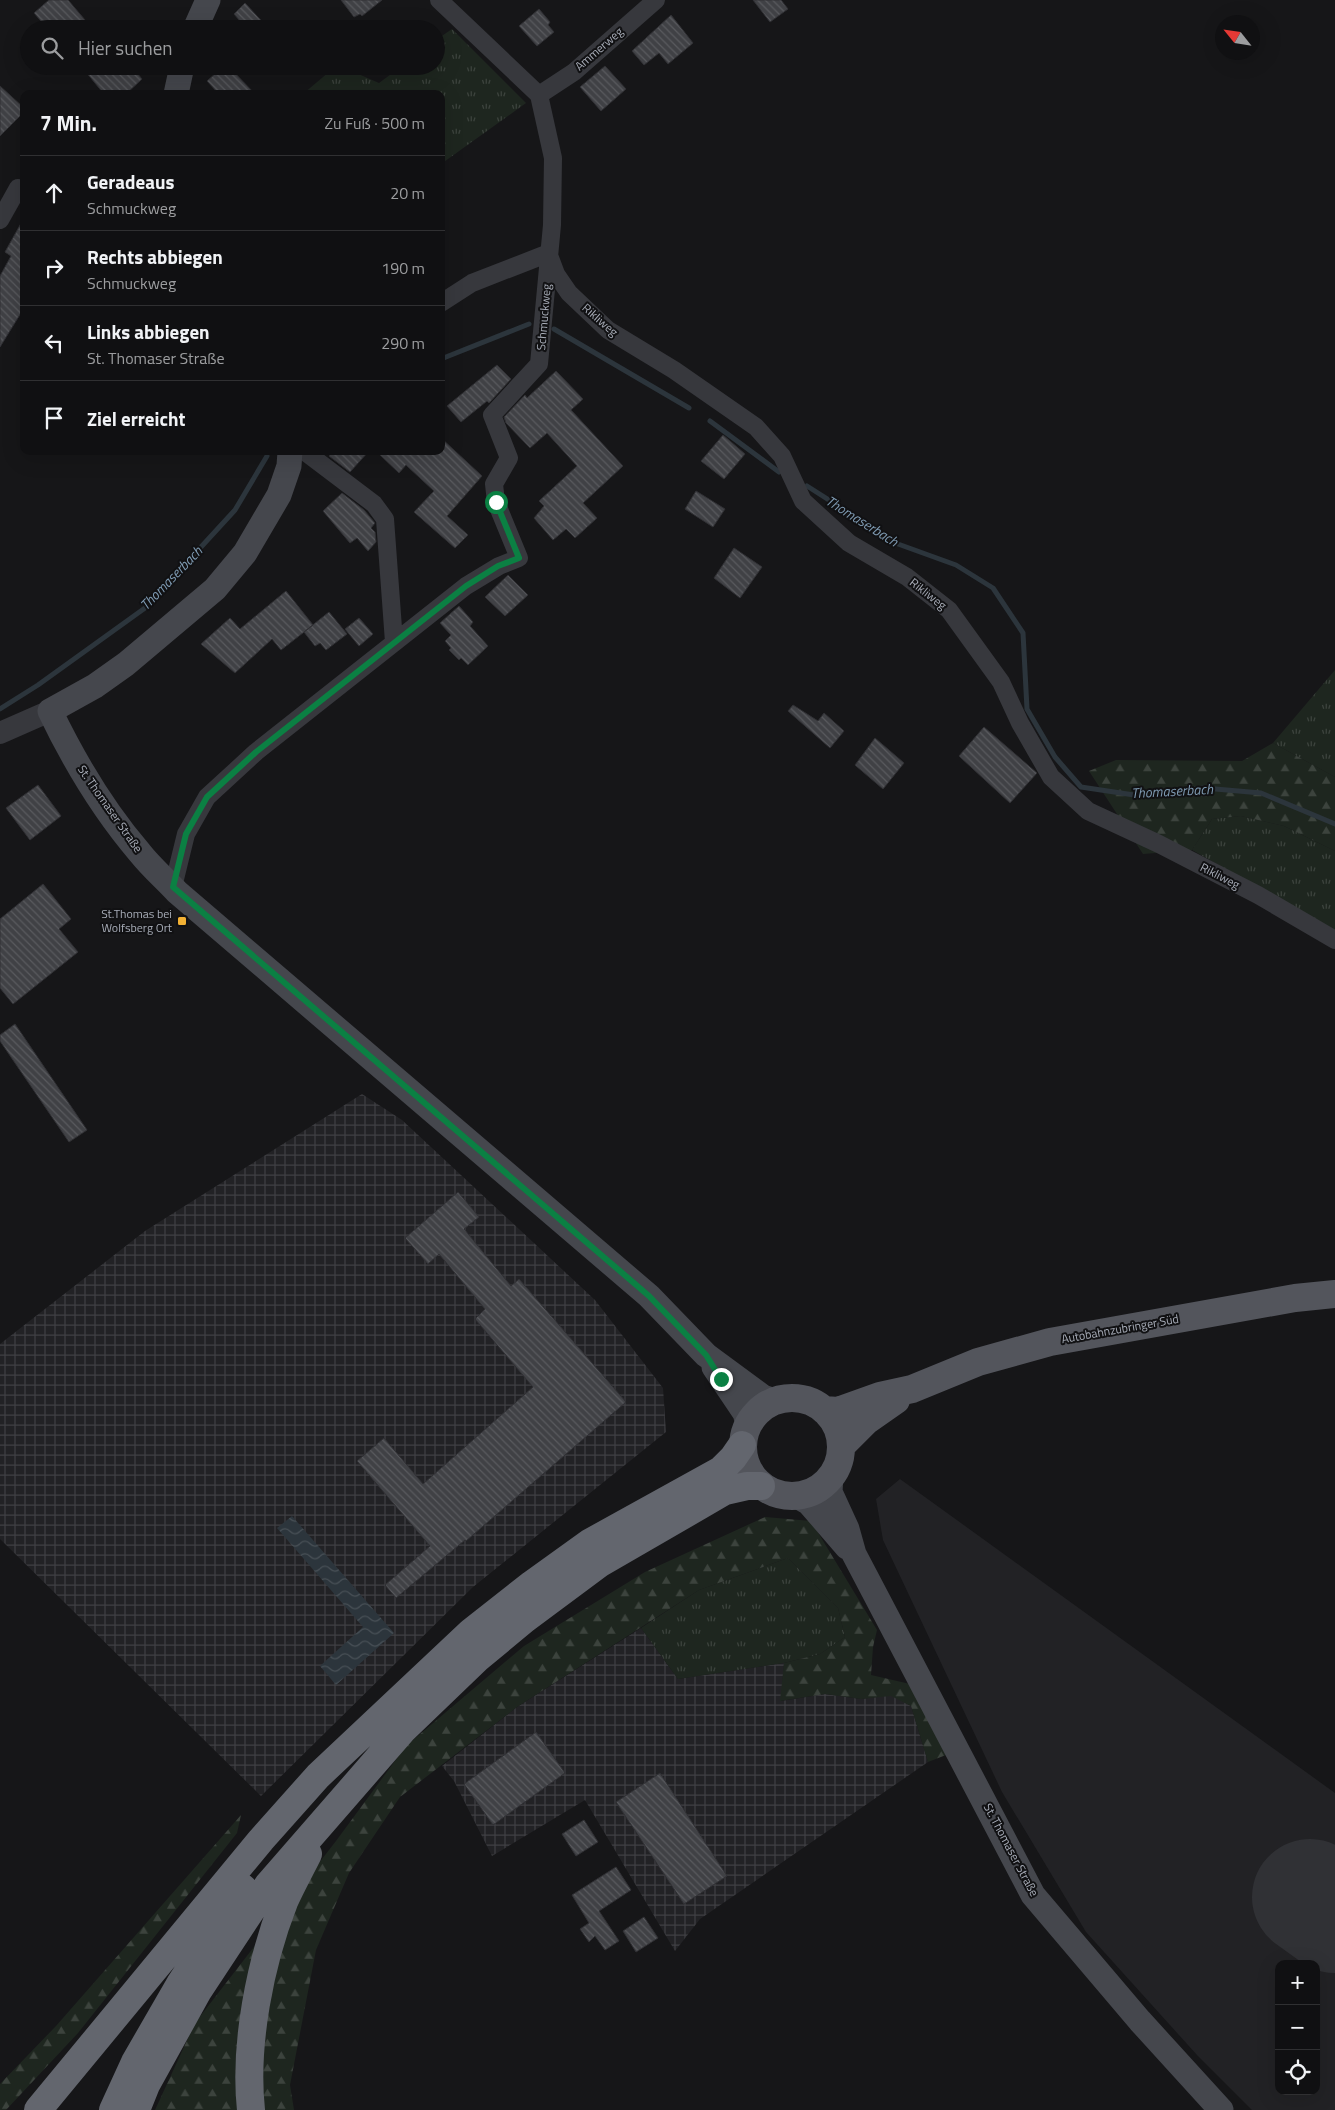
<!DOCTYPE html>
<html lang="de">
<head>
<meta charset="utf-8">
<style>
	:root { --surface:#101012; --page:#19191b; --text:#f1f3f6; --muted:#9c9d9f; --line:#303032 }
	body { margin:0; font-family:"Titillium Web",sans-serif; background:var(--page); color:var(--text) }
	.controls { position:absolute; right:15px; bottom:15px; display:grid; overflow:hidden; border-radius:10px; box-shadow:0 5px 20px #0002 }
	.controls button { width:45px; height:45px; display:grid; place-items:center; padding:0; border:0; border-bottom:1px solid var(--line); background:var(--surface); color:var(--text); font:25px sans-serif }
	.compass { position:absolute; left:1215px; top:15px; width:45px; height:45px; border-radius:50%; background:var(--surface); box-shadow:0 5px 20px #0002; rotate:300deg }
	.stop { position:absolute; width:15px; height:15px; margin:-11px; border:4px solid #0b8043; border-radius:50%; background:#fff }
	.stop.end { background:#0b8043; border-color:#fff; box-shadow:0 1px 5px #0008 }
	.list { margin:0; padding:0; list-style:none }
	h2 { display:flex; justify-content:space-between; align-items:center; height:65px; margin:0; padding:0 20px; font-size:21px }
	h2 small { font-size:16px; font-weight:400; color:var(--muted) }
	.list li { display:grid; grid-template-columns:32px 1fr auto; gap:15px; align-items:center; box-sizing:border-box; height:75px; padding:0 20px; border-top:1px solid var(--line) }
	.list b { display:block; font-size:19px; white-space:nowrap }
	.list p { margin:0; font-size:16px; white-space:nowrap; color:var(--muted) }
	.list em { font-size:16px; font-style:normal; color:var(--muted) }
	.icon { flex:none; width:28px; height:28px; fill:none; stroke:currentColor; stroke-width:2; stroke-linecap:round; stroke-linejoin:round }
	.map { position:relative; flex:none; width:1335px; height:2110px; overflow:hidden }
	.search { position:absolute; background:var(--surface); box-shadow:0 5px 20px #0002; left:20px; top:20px; width:425px; height:55px; display:flex; align-items:center; gap:12px; box-sizing:border-box; padding:0 18px; border-radius:28px; color:var(--muted); font-size:19px }
	.panel { position:absolute; background:var(--surface); box-shadow:0 5px 20px #0002; left:20px; top:90px; width:425px; height:365px; border-radius:10px }
	.map>svg:first-child { display:block }
</style>
</head>
<body>
<div class="map">
<svg width="1335" height="2110" viewBox="0 0 1335 2110">
	<defs>
		<pattern id="industrial-grid" width="8" height="8" patternUnits="userSpaceOnUse" patternTransform="scale(1.25)"><rect width="8" height="8" fill="#222225"/><path d="M0 4h8M4 0v8" fill="none" stroke="#3f3f43"/></pattern>
		<pattern id="grass-tufts" width="24" height="20" patternUnits="userSpaceOnUse" patternTransform="scale(1.25)"><rect width="24" height="20" fill="#1e261f"/><path d="M3 7l-1-3M5 7V3M7 7l1-3M15 17l-1-3M17 17v-4M19 17l1-3" fill="none" stroke="#3c433d"/></pattern>
		<pattern id="forest-firs" width="22" height="20" patternUnits="userSpaceOnUse" patternTransform="scale(1.25)"><rect width="22" height="20" fill="#1e261f"/><path d="M5 1l3.5 6h-7zM16 11l3.5 6h-7z" fill="#3c433d"/></pattern>
		<pattern id="water-waves" width="16" height="10" patternUnits="userSpaceOnUse" patternTransform="scale(1.25)"><rect width="16" height="10" fill="#2c353c"/><path d="M0 5q4-4 8 0t8 0" fill="none" stroke="#485056"/></pattern>
		<pattern id="building-back-hatch" width="6" height="6" patternUnits="userSpaceOnUse" patternTransform="scale(1.25)"><rect width="6" height="6" fill="#404145"/><path d="M-1 5l2 2M0 0l6 6M5-1l2 2" fill="none" stroke="#595a5e"/></pattern>
	</defs>
	<rect width="100%" height="100%" fill="#161618"/>
	<path fill="#222225" fill-rule="evenodd" d="M900,1479L1335,1793V2110H1252L1197,2055L1086,1932L1002,1792L883,1540L876,1499ZM1279,1964H1316V2091H1279Z"/>
	<path fill="url(#industrial-grid)" d="M362,1094L402,1120L595,1300L663,1388L666,1432L473,1587L261,1796L0,1539V1344L145,1231Z
		M641,1628L678,1679L784,1663L781,1701L825,1694L861,1699L891,1695L911,1706L928,1762L700,1919L675,1951L585,1800L492,1856L454,1781L442,1766L517,1707Z"/>
	<path fill="url(#grass-tufts)" d="M452,29L526,103L441,164V94H303L336,66H340L379,83L402,66H436V40Z
		M1335,670V777L1273,743Z
		M1241,816L1284,826L1335,851V930L1192,850L1212,819Z
		M788,1558L838,1608L845,1637L820,1654L784,1663L678,1679L641,1628L699,1590Z"/>
	<path fill="url(#forest-firs)" d="M1273,743L1335,777V851L1284,826L1241,816L1212,819L1192,850L1143,854L1089,771L1116,760L1242,761Z
		M765,1517L811,1521L877,1630L873,1647L871,1675L910,1684L946,1755L928,1762L911,1706L891,1696L861,1699L825,1694L780,1701L784,1663L820,1654L845,1637L838,1608L788,1558L699,1590L517,1707L400,1797L349,1873L316,1950L290,2085L294,2110H155L195,2023L336,1841L406,1746L524,1646L645,1572Z
		M241,1815L237,1833L78,2033L6,2110H0V2084L56,2026Z"/>
	<path fill="url(#water-waves)" d="M292,1516L394,1633L336,1685L320,1666L363,1627L277,1528Z"/>
	<g fill="none" stroke-linecap="round" stroke-linejoin="round">
		<path stroke="#2c353c" stroke-width="5" d="M554,329L689,408
			M441,359L529,324
			M710,421L779,472
			M807,486L898,544L956,565L993,588L1023,633L1027,709L1055,757L1081,787L1134,795L1204,788L1261,793L1335,824
			M0,709L38,685L145,608L235,510L267,456"/>
		<path stroke="#303135" stroke-width="116" d="M1310,1897L1335,1915"/>
	</g>
	<path fill="url(#building-back-hatch)" stroke="#303034" d="M49,0H68L85,20L76,29H48L34,13Z
		M341,0H382L362,16L360,14L354,17Z
		M753,0H781L788,9L770,22Z
		M245,3L269,29H247L234,14Z
		M539,9L550,22L548,25L554,32L537,46L519,26Z
		M671,15L693,43L668,64L659,53L644,65L632,51Z
		M81,66H131L142,79L126,94H104Z
		M224,66H228L255,94H219L207,81Z
		M605,66L626,89L601,111L580,87Z
		M0,86L24,108V112L0,136Z
		M24,218V308L0,347V276L11,256L5,252Z
		M497,365L511,379L489,403L487,401L461,422L447,406Z
		M556,371L583,399L571,410L623,466L583,503L597,518L575,538L566,529L553,540L534,518L544,506L539,501L577,466L547,433L530,448L506,423L504,417L525,395L527,398Z
		M723,435L745,454L724,479L701,461Z
		M441,438L482,476L447,516L468,535L455,548L414,512L434,491L406,465L399,473L376,451H441Z
		M334,451H369L350,472L329,456Z
		M696,491L725,509L713,527L685,509Z
		M342,493L364,510L375,523L371,528L375,532L376,542L368,551L357,538L350,543L323,511Z
		M734,548L762,567L740,598L714,578Z
		M508,575L528,595L505,616L485,597Z
		M286,591L313,625L281,650L272,639L235,673L201,644L230,618L240,629Z
		M459,606L473,622L470,626L488,646L468,665L461,658L459,660L449,650L451,648L445,641L451,635L440,623Z
		M329,612L347,634L326,650L320,643L315,646L304,632Z
		M359,618L373,634L359,646L345,629Z
		M793,705L818,721L824,713L844,731L830,748L788,711Z
		M984,727L1037,773L1010,803L959,756Z
		M875,738L904,763L883,789L855,765Z
		M38,785L61,816L30,840L6,808Z
		M43,884L71,919L59,929L78,952L13,1004L0,988V919Z
		M15,1024L87,1130L69,1142L0,1041V1035Z
		M458,1192L479,1217L464,1229L511,1286L519,1279L626,1402L466,1541L465,1540L396,1598L385,1585L430,1546L357,1461L384,1438L423,1484L533,1387L475,1319L485,1309L439,1254L428,1264L405,1238Z
		M536,1732L565,1773L493,1825L464,1784Z
		M660,1773L727,1876L684,1904L616,1802Z
		M584,1820L598,1842L576,1856L562,1834Z
		M616,1867L631,1890L599,1911L619,1941L605,1950L595,1936L589,1942L580,1929L589,1923L572,1895Z
		M644,1917L658,1938L636,1952L623,1931Z"/>
	<g fill="none" stroke-linecap="round" stroke-linejoin="round">
		<path stroke="#37383d" stroke-width="18" d="M539,95L574,72L656,0
			M0,220L18,188
			M550,258L556,274L569,293L608,330L674,370L756,427L782,456L803,501L849,543L907,577L949,610L1001,682L1020,723L1051,777L1088,811L1159,844L1258,895L1335,940
			M441,303L472,283L549,253
			M304,451L374,504L385,519L394,642
			M173,887L186,834L207,797L256,752L466,586L499,566L519,558L496,502L494,484L509,458L492,415L539,364L552,225L553,158L539,95L439,0"/>
		<path stroke="#37383d" stroke-width="22" d="M0,733L50,711"/>
		<path stroke="#45474d" stroke-width="25" d="M195,29L208,0
			M176,94L182,66
			M290,451L289,466L279,495L245,553L215,589L126,664L95,686L50,711C74,761 104,811 140,853C151,867 165,879 177,892L649,1296L706,1355L763,1397L774,1401
			M714,1367L745,1413L748,1424
			M831,1476L830,1492L847,1529L854,1554L1033,1895L1140,2021L1221,2110
			M797,1496L809,1503L847,1547"/>
		<path stroke="#53555c" stroke-width="28" d="M743 1447a49 49 0 1 1 98 0a49 49 0 1 1-98 0Z
			M824,1410L838,1411L880,1396L912,1389L978,1362L1050,1342L1295,1298L1335,1294
			M841,1446L866,1421L896,1400"/>
		<path stroke="#63666e" stroke-width="28" d="M38,2110L261,1840L318,1776L471,1632L532,1584L589,1543L721,1470L733,1458L742,1445
			M113,2110L135,2062L180,1984L243,1888
			M136,2110L146,2085L198,1991L268,1885L402,1731L478,1658L525,1619L599,1564L725,1491L747,1486H761
			M251,2110C244,2045 260,1963 284,1902C291,1886 300,1870 308,1854"/>
	</g>
	<g fill="none" stroke-linecap="round" stroke-linejoin="round">
		<path stroke="#0b8043" stroke-width="6" d="M496,502L519,558L498,566L466,586L256,752L207,797L186,834L173,887L649,1296L706,1355L721,1379"/>
	</g>
	<rect fill="#f2b134" stroke="#111113" stroke-width="2" x="177" y="916" width="10" height="10" rx="2.5"/>
	<g text-anchor="middle" stroke-width="4" stroke-linejoin="round" paint-order="stroke">
		<g font-size="12" fill="#a8adb8" stroke="#111113">
			<text transform="translate(599 49) rotate(-41)" y="4">Ammerweg</text>
			<text transform="translate(544 317) rotate(-85)" y="4">Schmuckweg</text>
			<text transform="translate(600 320) rotate(41)" y="4">Rikliweg</text>
			<text transform="translate(928 594) rotate(38)" y="4">Rikliweg</text>
			<text transform="translate(110 809) rotate(55)" y="4">St. Thomaser Straße</text>
			<text transform="translate(1220 876) rotate(27)" y="4">Rikliweg</text>
			<text transform="translate(1120 1329) rotate(-10)" y="4">Autobahnzubringer Süd</text>
			<text transform="translate(1011 1850) rotate(62)" y="4">St. Thomaser Straße</text>
		</g>
		<g font-size="12" fill="#a8adb8" stroke="#111113" text-anchor="end">
			<text x="172" y="918">St.Thomas bei<tspan x="172" dy="14">Wolfsberg Ort</tspan></text>
		</g>
		<g font-size="14" font-style="italic" fill="#7f9bb3" stroke="#111113">
			<text transform="translate(862 521) rotate(32)" y="5">Thomaserbach</text>
			<text transform="translate(171 578) rotate(-46)" y="5">Thomaserbach</text>
			<text transform="translate(1172 791) rotate(-3)" y="5">Thomaserbach</text>
		</g>
	</g>
</svg>
<div class="controls">
<button>+</button>
<button>−</button>
<button><svg class="icon" aria-label="locate" viewBox="0 0 24 24"><circle cx="12" cy="12" r="6"/><path d="M12 2v4M12 18v4M2 12h4M18 12h4"/></svg></button>
</div>
<svg class="compass" viewBox="-18 -18 36 36"><path d="M0-13l5 13h-10z" fill="#e53935"/><path d="M0 13l5-13h-10z" fill="#9c9d9f"/></svg>
<div class="stop" style="left:496px;top:502px"></div>
<div class="stop end" style="left:721px;top:1379px"></div>
<div class="search"><svg class="icon" aria-label="search" viewBox="0 0 24 24"><circle cx="10" cy="10" r="6"/><path d="M15 15l6 6"/></svg>Hier suchen</div>
<section class="panel">
<h2>7 Min.<small>Zu Fuß · 500 m</small></h2>
<ul class="list">
<li><svg class="icon" aria-label="ahead" viewBox="0 0 24 24"><path d="M12 20V5M6 11l6-6 6 6"/></svg><div><b>Geradeaus</b><p>Schmuckweg</p></div><em>20 m</em></li>
<li><svg class="icon" aria-label="right" viewBox="0 0 24 24"><path d="M7 20v-9h11M14 6l5 5-5 5"/></svg><div><b>Rechts abbiegen</b><p>Schmuckweg</p></div><em>190 m</em></li>
<li><svg class="icon" aria-label="left" viewBox="0 0 24 24"><path d="M17 20v-9H6M10 6l-5 5 5 5"/></svg><div><b>Links abbiegen</b><p>St. Thomaser Straße</p></div><em>290 m</em></li>
<li><svg class="icon" aria-label="arrive" viewBox="0 0 24 24"><path d="M6 21V4h12l-3 4 3 4H6"/></svg><div><b>Ziel erreicht</b></div></li>
</ul>
</section>
</div>
</body>
</html>
